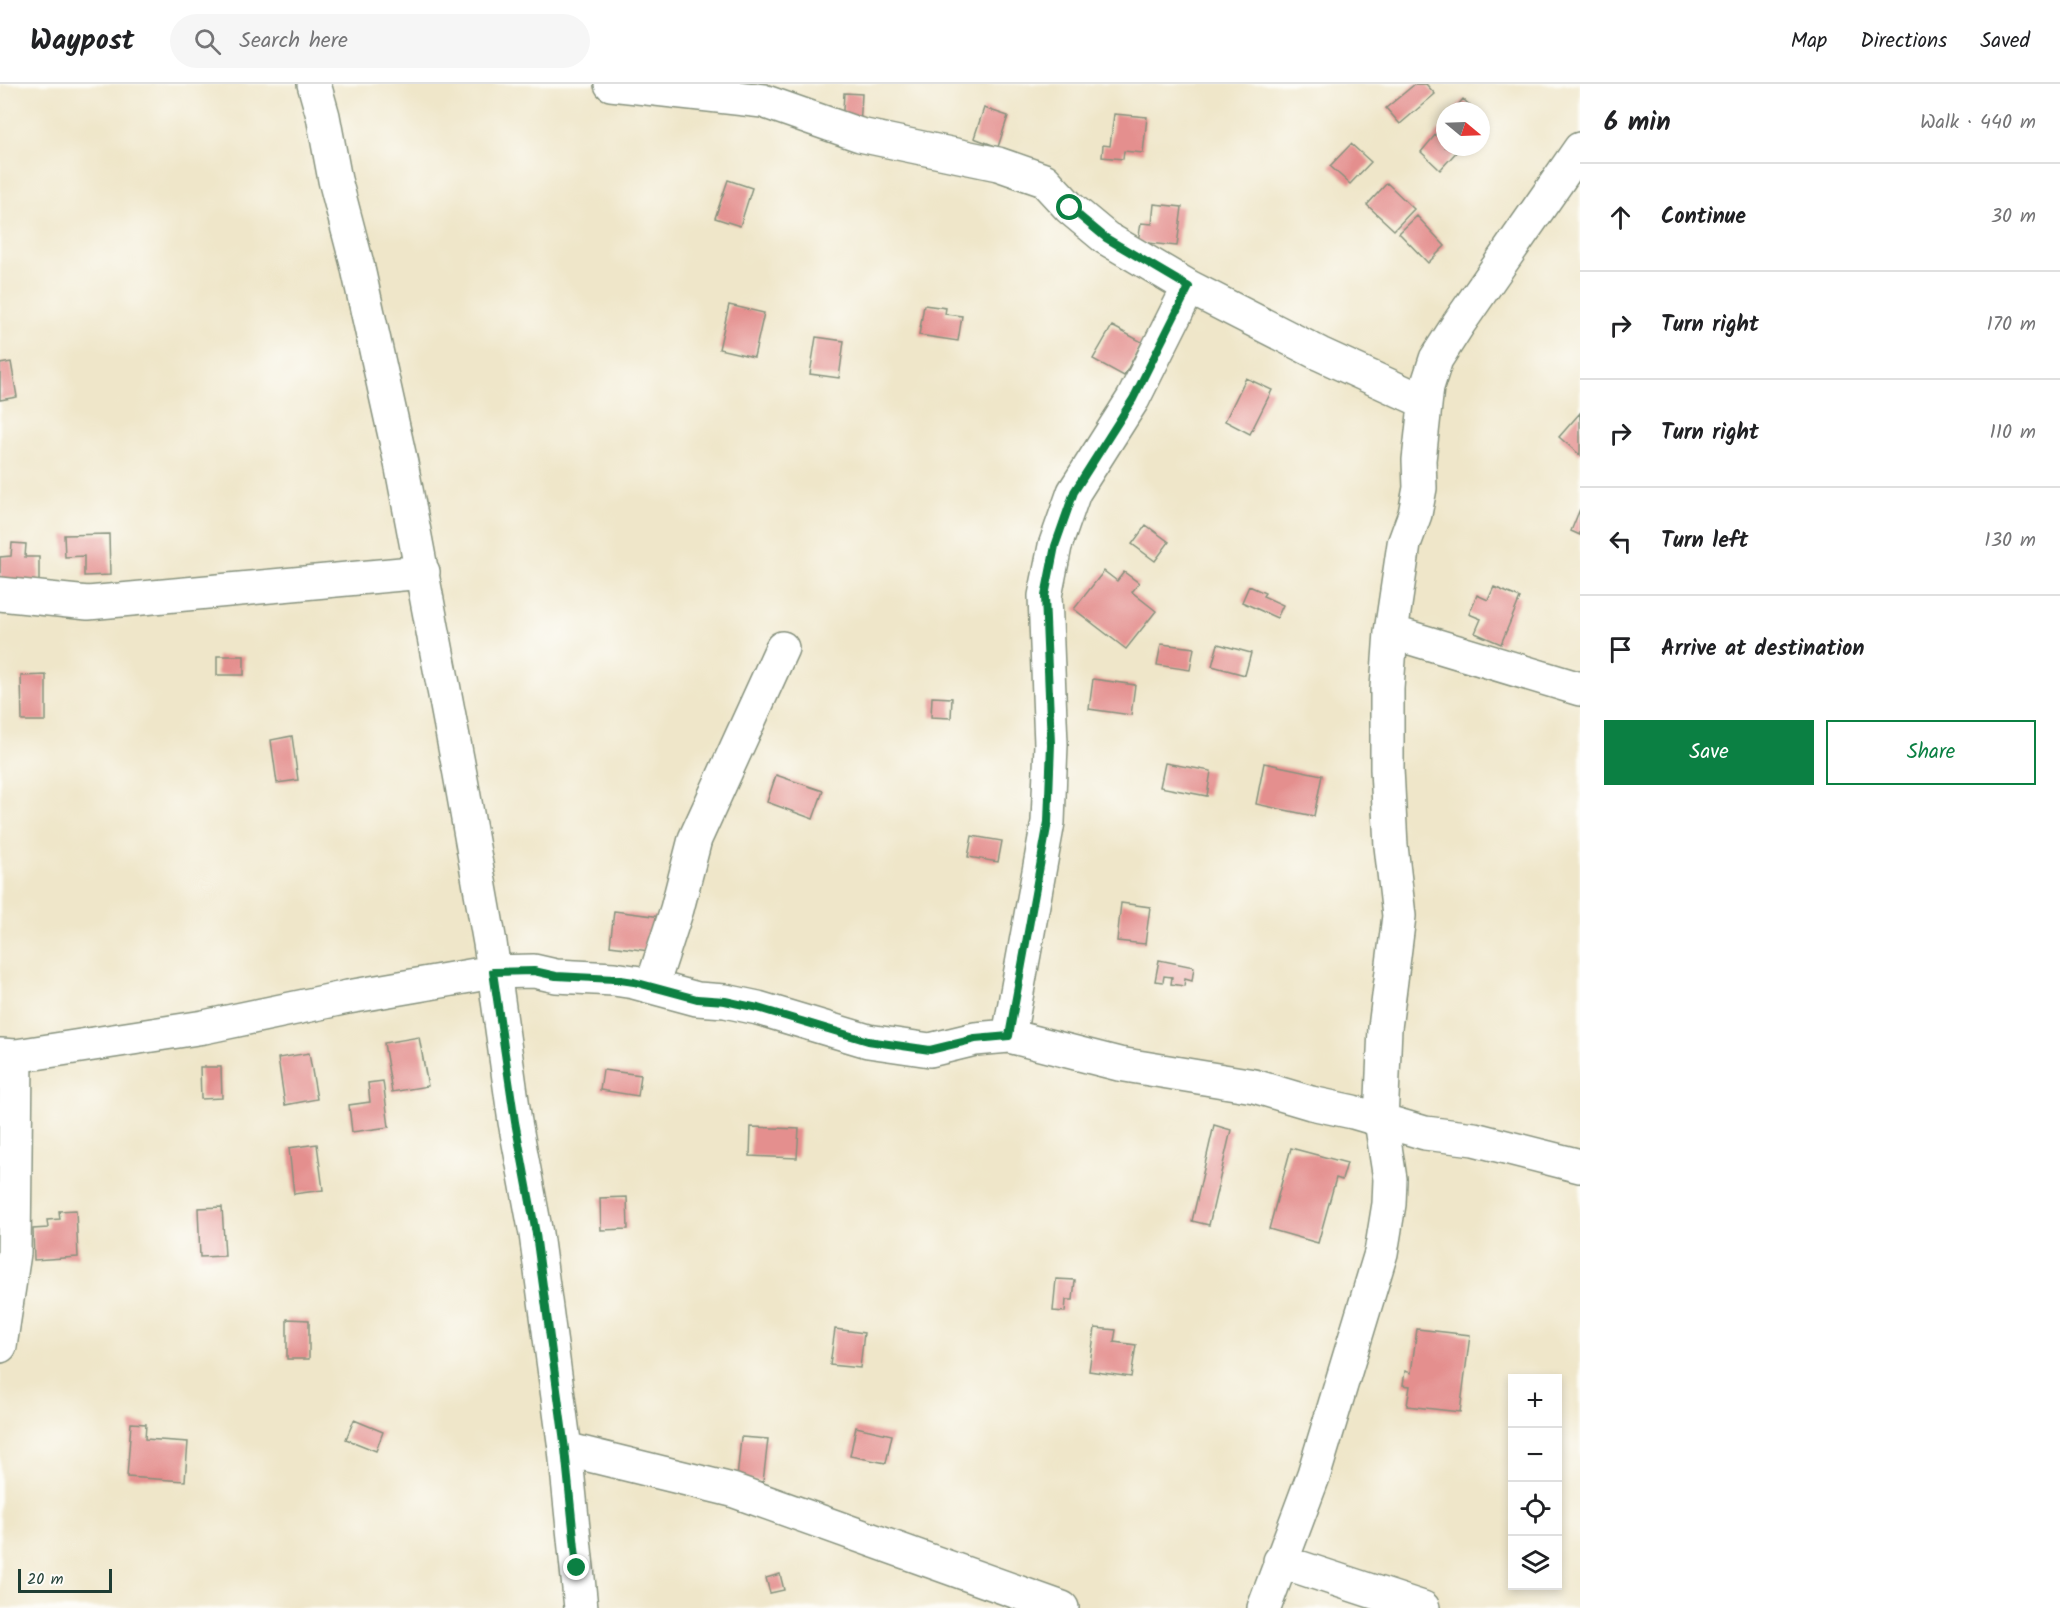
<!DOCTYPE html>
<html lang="en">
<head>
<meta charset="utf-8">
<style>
	:root { --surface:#fff; --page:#f6f6f6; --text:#202124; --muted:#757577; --line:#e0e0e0; --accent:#0b8043 }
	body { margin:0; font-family:Kalam,sans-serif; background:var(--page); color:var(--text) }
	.controls { position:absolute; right:18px; bottom:18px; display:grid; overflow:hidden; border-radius:0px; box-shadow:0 3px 9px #0003 }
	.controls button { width:54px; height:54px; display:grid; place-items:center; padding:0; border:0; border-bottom:2px solid var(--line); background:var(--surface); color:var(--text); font:30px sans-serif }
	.compass { position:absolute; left:1436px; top:18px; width:54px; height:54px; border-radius:50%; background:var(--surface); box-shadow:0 3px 9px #0003; rotate:109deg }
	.scale { position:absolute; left:18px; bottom:15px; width:94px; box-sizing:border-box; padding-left:6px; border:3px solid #1f3d34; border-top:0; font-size:16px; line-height:21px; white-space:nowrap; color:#1f3d34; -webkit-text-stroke:4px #fdfcf7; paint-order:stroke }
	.stop { position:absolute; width:18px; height:18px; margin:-14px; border:4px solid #0b8043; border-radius:50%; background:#fff }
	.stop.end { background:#0b8043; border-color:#fff; box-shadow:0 2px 6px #0008 }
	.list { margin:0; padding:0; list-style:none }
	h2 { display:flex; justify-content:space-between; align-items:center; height:78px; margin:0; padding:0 24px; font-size:26px }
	h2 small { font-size:20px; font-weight:400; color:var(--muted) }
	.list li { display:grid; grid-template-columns:39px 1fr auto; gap:18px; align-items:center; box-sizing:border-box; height:108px; padding:0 24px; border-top:2px solid var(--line) }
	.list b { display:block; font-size:22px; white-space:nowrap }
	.list em { font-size:20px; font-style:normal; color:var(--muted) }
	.actions { display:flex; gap:12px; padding:18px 24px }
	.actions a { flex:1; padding:14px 0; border:2px solid var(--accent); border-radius:0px; text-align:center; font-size:21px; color:var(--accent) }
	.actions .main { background:var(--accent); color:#fff }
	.icon { flex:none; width:33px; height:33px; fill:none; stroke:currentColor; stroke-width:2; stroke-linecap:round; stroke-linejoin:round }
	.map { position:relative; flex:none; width:1580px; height:1524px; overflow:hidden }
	header { display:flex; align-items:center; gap:36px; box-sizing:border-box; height:84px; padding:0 30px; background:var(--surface); border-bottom:2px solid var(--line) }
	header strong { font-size:28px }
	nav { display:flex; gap:33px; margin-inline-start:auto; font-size:21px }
	.search { width:420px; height:54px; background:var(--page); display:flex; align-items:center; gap:15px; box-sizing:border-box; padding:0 21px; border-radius:33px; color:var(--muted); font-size:22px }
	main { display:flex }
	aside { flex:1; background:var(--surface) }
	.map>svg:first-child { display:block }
</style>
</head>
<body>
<header>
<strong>Waypost</strong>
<div class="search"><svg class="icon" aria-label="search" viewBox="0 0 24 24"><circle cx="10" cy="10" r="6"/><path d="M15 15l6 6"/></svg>Search here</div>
<nav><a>Map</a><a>Directions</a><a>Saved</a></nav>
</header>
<main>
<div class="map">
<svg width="1580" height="1524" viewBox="0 0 1580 1524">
	<rect width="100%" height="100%" fill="#fdfcf7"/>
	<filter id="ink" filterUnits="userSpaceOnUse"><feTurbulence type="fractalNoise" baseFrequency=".0167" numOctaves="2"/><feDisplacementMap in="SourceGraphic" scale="12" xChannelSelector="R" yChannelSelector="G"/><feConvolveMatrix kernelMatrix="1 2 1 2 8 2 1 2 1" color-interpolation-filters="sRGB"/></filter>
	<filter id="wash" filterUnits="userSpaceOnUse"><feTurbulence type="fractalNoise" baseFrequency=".008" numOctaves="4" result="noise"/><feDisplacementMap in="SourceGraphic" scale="24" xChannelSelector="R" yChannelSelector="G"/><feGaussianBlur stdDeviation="1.35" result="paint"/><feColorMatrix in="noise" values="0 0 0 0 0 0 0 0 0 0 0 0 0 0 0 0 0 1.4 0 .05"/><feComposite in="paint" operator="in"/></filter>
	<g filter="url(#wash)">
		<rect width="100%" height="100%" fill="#efe6c9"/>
		<g id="blocks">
			<path fill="#e48f8e" d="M1415,0H1426L1435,10L1400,40L1386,24Z
				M844,9L862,10L860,43L842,42Z
				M1463,15L1476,27H1453Z
				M984,24L1008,32L998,63L974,54Z
				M1114,30L1147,33L1143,69L1124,67L1123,75L1102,73L1103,61L1110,62Z
				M1441,44L1445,48V63H1461L1440,86L1421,68Z
				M1351,60L1371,78L1350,100L1330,82Z
				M728,96L752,104L740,142L715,134Z
				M1387,99L1414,125L1394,146L1367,121Z
				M1154,120L1182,123L1177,162L1138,158L1141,139L1152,140Z
				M1417,132L1445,162L1428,179L1399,149Z
				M729,221L764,229L754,273L719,265Z
				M924,221L946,224L945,230L962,232L958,257L919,251Z
				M1112,242L1142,258L1124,292L1093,275Z
				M816,253L844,257L839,294L810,290Z
				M11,278L17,313L0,316V280Z
				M1246,294L1272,306L1250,350L1225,337Z
				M1580,329V371L1559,353Z
				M1580,425V451L1571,447Z
				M1146,441L1169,458L1155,477L1132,460Z
				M109,450L110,491L84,492V472L65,473L64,451Z
				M12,459L26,460L25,473H39V501H0V473L11,472Z
				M1104,487L1117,497L1124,488L1139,499L1132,508L1156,527L1126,565L1074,525Z
				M1249,502L1265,509L1263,512L1283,521L1277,534L1242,518Z
				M1494,503L1520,514L1501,560L1475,549L1481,535L1469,530L1477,511L1488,516Z
				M1161,560L1194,564L1190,586L1157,581Z
				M1218,560L1251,569L1245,591L1212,582Z
				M217,572H244V591H217Z
				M46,591V637H22L21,592Z
				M1093,595L1135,601L1131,631L1089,625Z
				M932,613L952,614L951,634L931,633Z
				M292,652L298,696L277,699L271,656Z
				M1165,679L1211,687L1207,712L1160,703Z
				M1264,679L1322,691L1314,732L1256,720Z
				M776,691L823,707L813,735L767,718Z
				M972,752L1002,757L998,778L968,773Z
				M1121,819L1150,823L1145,860L1117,857Z
				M614,827L661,833L657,868L610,862Z
				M1159,876L1194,883L1192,897L1185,895L1184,902L1171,900L1172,893L1164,892L1163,898L1155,897Z
				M419,953L428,1002L392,1008L384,959Z
				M309,969L317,1015L285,1021L278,974Z
				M200,983H221L222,1014L201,1015Z
				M603,986L641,991L638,1012L600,1006Z
				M383,997L389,1043L352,1048L349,1021L370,1018L368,999Z
				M1214,1041L1231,1046L1209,1141L1192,1137Z
				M751,1043L799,1045L797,1074L750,1072Z
				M317,1060L323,1106L294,1110L289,1064Z
				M1291,1064L1347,1079L1342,1096L1336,1094L1318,1159L1269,1145Z
				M627,1113L628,1145L601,1146L600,1114Z
				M222,1123L225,1172L200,1173L198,1124Z
				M76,1126L78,1173L34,1176L33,1145L48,1144L47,1136L60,1135L59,1127Z
				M1056,1195L1075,1196L1073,1216H1066L1065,1228L1053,1227Z
				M287,1235L309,1236V1275H287Z
				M1095,1244L1116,1246L1114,1258L1136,1261L1131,1293L1089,1287Z
				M835,1245L864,1249L860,1284L830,1281Z
				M1417,1245L1470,1251L1460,1328L1407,1322L1410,1302L1403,1301L1405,1287L1411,1289Z
				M354,1336L383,1348L376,1367L346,1355Z
				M131,1339L146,1340L145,1355L188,1358L185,1397L127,1393Z
				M856,1343L892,1351L886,1379L850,1372Z
				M741,1353L768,1355L763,1398L737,1395Z
				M780,1490L784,1506L770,1509L766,1494Z"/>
		</g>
	</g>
	<g filter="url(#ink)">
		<use href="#blocks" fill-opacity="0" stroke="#87927e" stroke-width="1.5"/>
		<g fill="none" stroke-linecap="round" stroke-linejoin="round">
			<defs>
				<path id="minor" d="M314,0L323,32L335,96L357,180L401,379L460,690L490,859L515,1038L536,1150L565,1365L581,1524
					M611,0L763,17L860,51L998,80L1044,96L1070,124L1106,154L1189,203L1320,270L1425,318
					M0,510L88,519L423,488
					M1391,548L1580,605
					M652,902L677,825L695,755L782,564
					M1009,952L1048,738L1051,660L1045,512L1055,462L1074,408L1133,315L1189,203
					M0,971L16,972L204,943L348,913L493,888L534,887L556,892L614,895L634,898L697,915L725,917L758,924L868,957L930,966L975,955L1009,952L1119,980L1254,1002L1311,1019L1353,1028L1425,1049L1474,1055L1580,1082
					M0,1262L14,1169L16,972
					M565,1365L732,1406L1062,1524
					M1280,1477L1423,1524
					M1264,1524L1314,1390L1381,1169L1389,1120L1390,1095L1381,1037L1385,944L1399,832L1391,762L1387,685V604L1391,548L1404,460L1415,430L1420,404L1419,376L1427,303L1436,275L1459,239L1580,65"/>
			</defs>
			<use href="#minor" stroke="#87927e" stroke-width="36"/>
			<use href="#minor" stroke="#fff" stroke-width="33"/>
		</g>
	</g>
	<g fill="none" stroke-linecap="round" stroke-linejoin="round" filter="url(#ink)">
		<path stroke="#0b8043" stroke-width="8" d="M577,1484L565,1365L536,1150L515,1038L493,888L534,887L556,892L614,895L634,898L697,915L725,917L758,924L868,957L930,966L975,955L1009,952L1048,738L1051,660L1045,512L1055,462L1074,408L1133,315L1189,203L1106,154L1070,124"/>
	</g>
</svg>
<div class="controls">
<button>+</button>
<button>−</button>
<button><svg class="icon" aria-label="locate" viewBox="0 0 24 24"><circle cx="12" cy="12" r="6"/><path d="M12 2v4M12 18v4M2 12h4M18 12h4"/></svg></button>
<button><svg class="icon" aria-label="layers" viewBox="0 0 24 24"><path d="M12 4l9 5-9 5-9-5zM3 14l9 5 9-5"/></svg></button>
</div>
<svg class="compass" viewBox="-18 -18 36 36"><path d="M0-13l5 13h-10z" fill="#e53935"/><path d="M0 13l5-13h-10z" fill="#757577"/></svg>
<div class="scale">20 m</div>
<div class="stop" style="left:1070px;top:124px"></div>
<div class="stop end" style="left:577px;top:1484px"></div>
</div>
<aside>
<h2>6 min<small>Walk · 440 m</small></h2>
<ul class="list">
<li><svg class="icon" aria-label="ahead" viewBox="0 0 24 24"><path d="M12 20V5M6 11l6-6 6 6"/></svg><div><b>Continue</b></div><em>30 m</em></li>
<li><svg class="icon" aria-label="right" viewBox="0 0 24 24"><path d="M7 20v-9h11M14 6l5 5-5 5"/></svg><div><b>Turn right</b></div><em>170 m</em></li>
<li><svg class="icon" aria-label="right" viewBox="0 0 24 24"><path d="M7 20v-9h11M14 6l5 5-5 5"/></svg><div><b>Turn right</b></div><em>110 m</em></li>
<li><svg class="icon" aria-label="left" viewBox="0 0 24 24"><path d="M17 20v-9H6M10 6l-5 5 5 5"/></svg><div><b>Turn left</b></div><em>130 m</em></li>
<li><svg class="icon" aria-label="arrive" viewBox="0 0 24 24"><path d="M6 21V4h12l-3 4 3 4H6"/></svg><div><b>Arrive at destination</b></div></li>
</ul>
<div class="actions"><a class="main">Save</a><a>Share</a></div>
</aside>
</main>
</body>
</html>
